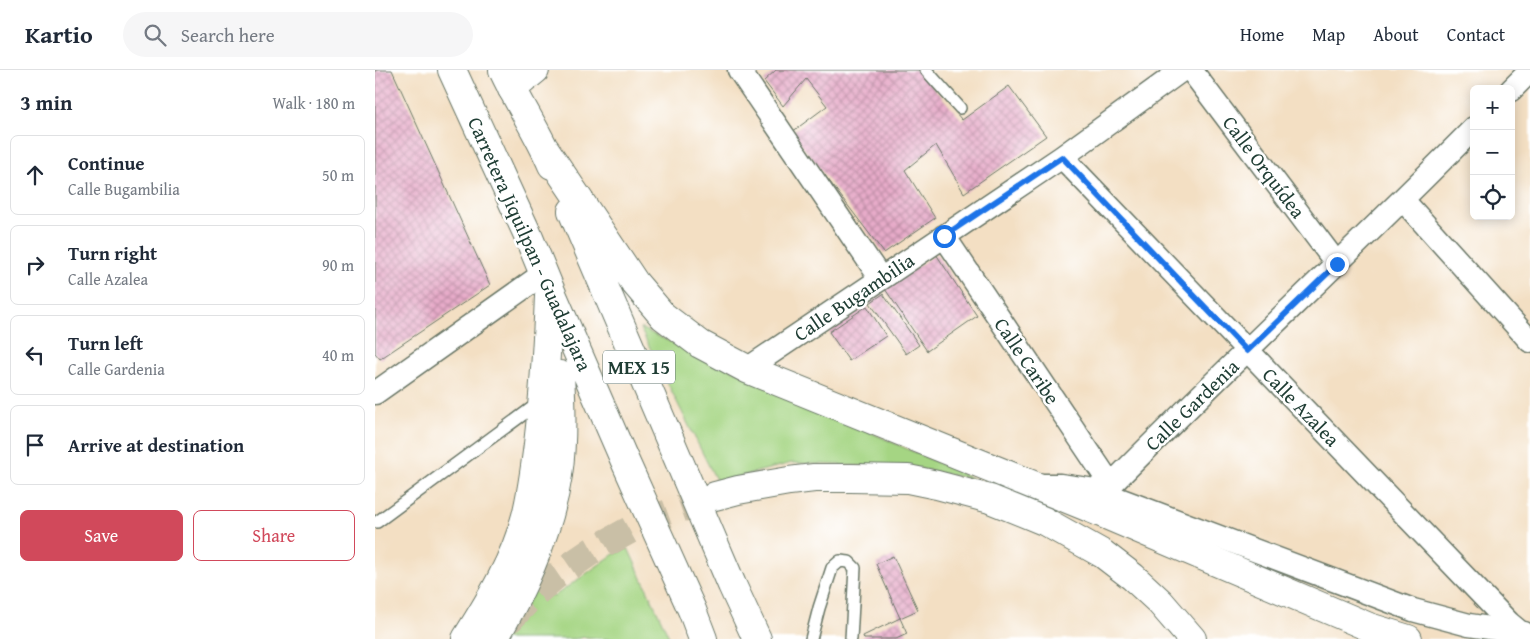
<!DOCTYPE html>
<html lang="en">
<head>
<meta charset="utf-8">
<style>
	:root { --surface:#fff; --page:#f6f6f7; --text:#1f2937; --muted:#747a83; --line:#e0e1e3; --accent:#d1495b }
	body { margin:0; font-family:"Gentium Book Plus",serif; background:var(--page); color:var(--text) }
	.controls { position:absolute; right:15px; top:15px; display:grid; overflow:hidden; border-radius:8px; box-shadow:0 2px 12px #0003 }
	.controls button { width:45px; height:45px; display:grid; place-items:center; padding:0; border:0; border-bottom:1px solid var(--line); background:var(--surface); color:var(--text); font:25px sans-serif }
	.stop { position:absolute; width:15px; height:15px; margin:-11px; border:4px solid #1a73e8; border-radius:50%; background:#fff }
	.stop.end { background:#1a73e8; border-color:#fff; box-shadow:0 1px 5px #0008 }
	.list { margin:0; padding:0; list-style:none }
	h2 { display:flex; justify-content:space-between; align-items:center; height:65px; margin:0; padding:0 20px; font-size:21px }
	h2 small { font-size:16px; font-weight:400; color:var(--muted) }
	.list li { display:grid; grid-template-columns:32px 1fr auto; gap:15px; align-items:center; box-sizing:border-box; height:80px; margin:0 10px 10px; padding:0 10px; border:1px solid var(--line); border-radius:8px }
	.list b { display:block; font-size:19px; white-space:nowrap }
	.list p { margin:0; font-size:16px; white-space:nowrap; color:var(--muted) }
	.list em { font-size:16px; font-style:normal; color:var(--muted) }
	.actions { display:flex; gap:10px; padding:15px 20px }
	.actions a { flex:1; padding:11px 0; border:1px solid var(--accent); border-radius:8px; text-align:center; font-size:18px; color:var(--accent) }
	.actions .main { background:var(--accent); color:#fff }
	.icon { flex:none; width:28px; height:28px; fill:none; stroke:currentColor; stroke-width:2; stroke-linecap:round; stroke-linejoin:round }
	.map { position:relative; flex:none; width:1155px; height:569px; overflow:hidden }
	header { display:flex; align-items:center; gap:30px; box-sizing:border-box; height:70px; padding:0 25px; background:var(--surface); border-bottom:1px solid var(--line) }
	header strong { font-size:24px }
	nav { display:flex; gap:28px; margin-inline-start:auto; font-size:18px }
	.search { width:350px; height:45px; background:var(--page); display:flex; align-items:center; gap:12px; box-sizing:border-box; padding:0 18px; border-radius:28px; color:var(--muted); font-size:19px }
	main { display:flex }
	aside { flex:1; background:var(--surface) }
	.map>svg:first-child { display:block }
</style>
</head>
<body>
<header>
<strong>Kartio</strong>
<div class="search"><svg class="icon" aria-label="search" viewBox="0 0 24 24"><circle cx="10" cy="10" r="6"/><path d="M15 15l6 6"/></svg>Search here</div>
<nav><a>Home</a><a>Map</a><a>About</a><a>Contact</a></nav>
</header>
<main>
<aside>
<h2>3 min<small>Walk · 180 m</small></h2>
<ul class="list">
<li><svg class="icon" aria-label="ahead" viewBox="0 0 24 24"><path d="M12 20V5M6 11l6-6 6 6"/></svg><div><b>Continue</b><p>Calle Bugambilia</p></div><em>50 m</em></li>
<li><svg class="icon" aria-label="right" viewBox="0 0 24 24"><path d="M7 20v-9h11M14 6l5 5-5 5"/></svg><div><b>Turn right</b><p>Calle Azalea</p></div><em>90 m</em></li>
<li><svg class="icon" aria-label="left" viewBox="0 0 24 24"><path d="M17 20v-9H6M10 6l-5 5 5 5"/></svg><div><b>Turn left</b><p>Calle Gardenia</p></div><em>40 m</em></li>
<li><svg class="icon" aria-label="arrive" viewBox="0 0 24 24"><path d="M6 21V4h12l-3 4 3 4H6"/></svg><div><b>Arrive at destination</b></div></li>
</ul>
<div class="actions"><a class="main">Save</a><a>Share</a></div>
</aside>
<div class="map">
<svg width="1155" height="569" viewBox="0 0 1155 569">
	<defs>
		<pattern id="building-cross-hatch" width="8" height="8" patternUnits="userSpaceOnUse" patternTransform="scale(1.25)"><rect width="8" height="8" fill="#e7abc9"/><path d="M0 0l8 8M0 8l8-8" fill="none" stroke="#bb8ca4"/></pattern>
	</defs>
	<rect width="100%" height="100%" fill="#fff"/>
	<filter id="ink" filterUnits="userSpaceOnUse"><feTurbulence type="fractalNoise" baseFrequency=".02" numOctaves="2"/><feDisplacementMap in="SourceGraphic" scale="10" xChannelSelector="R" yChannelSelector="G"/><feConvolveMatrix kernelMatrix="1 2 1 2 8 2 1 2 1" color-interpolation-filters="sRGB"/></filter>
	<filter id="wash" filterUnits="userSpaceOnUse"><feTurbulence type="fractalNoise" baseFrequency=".0096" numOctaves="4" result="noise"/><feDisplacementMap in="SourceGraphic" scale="20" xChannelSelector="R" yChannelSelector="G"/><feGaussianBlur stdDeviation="1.12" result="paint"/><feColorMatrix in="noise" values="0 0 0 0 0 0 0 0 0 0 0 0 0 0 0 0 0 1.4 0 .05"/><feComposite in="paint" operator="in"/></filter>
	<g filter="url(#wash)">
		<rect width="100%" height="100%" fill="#f3dfc3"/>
		<path fill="#a5d583" stroke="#62895c" d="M265,258L601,410L541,398L417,393L342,412Z
			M253,478L295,569H230L210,567L200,569H124L161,504L178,527L239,484Z"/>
		<g id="blocks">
			<path fill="url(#building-cross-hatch)" d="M0,0H17L115,215L5,289L0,283Z
				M401,0H543L587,50L634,16L671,66L589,123L561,75L530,100L560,148L509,183L417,62L452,36L431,9L408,36L389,11Z
				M561,184L602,246L552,281L510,219Z
				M508,224L544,275L531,284L495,233Z
				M492,236L511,266L474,291L454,262Z
				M518,486L543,540L525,548L501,494Z
				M525,548L532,564L521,569H489L488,566Z"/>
		</g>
	</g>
	<g filter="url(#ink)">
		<use href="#blocks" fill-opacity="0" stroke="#697666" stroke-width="1"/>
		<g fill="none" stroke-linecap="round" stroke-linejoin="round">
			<path stroke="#c9bfa6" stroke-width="28" stroke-dasharray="28 14" stroke-linecap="butt" d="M132,552L159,524L179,507L217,481L269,452L340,426"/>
			<defs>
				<path id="lane" d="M551,0L585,38
					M2,452L165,332
					M436,569L444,538L457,498L465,491L474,492L480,498L476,569"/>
				<path id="street" d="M364,0L506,209
					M816,0L962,194
					M1136,20L1155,1
					M687,87L1134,553L1146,563
					M1028,130L1155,271
					M569,166L736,415
					M372,299L687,87L807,0
					M0,323L168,204
					M668,415H685L720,420L1038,540L1094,555L1149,563
					M728,423C849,299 977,182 1099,58"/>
				<path id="secondary" d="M137,19L160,0"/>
				<path id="highway" d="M77,0L152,163L175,219L249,389L317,540L328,569
					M128,0C143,33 163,62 177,95
					M170,79L260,213L288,246L325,274L372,299L710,436L994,557L1033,569
					M197,141L357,515L382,569
					M340,426L363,420L414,411L439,408H475L533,409L562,415L615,429L669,451L728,484L758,507L785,532L817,569
					M91,569C115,531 140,490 151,446C157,422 160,398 163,374C169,325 172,276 174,226
					M119,569C148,519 174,463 183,405C188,372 187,338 185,305"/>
			</defs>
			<use href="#lane" stroke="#697666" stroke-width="14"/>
			<use href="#street" stroke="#697666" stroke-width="25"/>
			<use href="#secondary" stroke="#697666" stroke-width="30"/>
			<use href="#highway" stroke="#697666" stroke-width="30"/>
			<use href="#lane" stroke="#fff" stroke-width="11"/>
			<use href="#street" stroke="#fff" stroke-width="22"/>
			<use href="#secondary" stroke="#fff" stroke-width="28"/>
			<use href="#highway" stroke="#fff" stroke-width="28"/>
		</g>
	</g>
	<g fill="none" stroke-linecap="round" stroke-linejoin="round" filter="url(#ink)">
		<path stroke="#1a73e8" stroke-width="6" d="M569,166L687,87L872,281L962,194"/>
	</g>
	<g text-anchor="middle" stroke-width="5" stroke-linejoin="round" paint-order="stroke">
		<rect fill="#fff" stroke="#627771" stroke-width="1" x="228" y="280.5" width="72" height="33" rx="4"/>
		<g font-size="19" font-weight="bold" fill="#1f3d34">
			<text x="264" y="304">MEX 15</text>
		</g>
		<g font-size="20" fill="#1f3d34" stroke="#fff">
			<text transform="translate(889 97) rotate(53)" y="7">Calle Orquídea</text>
			<text transform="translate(155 174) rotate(66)" y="7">Carretera Jiquilpan - Guadalajara</text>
			<text transform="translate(479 227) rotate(-34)" y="7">Calle Bugambilia</text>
			<text transform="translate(652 291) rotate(56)" y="7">Calle Caribe</text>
			<text transform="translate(817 335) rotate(-44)" y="7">Calle Gardenia</text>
			<text transform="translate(926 337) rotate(46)" y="7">Calle Azalea</text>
		</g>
	</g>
</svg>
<div class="controls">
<button>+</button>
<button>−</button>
<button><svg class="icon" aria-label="locate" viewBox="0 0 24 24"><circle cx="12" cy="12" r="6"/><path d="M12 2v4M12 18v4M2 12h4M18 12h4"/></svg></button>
</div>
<div class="stop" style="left:569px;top:166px"></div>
<div class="stop end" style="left:962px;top:194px"></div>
</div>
</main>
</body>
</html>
